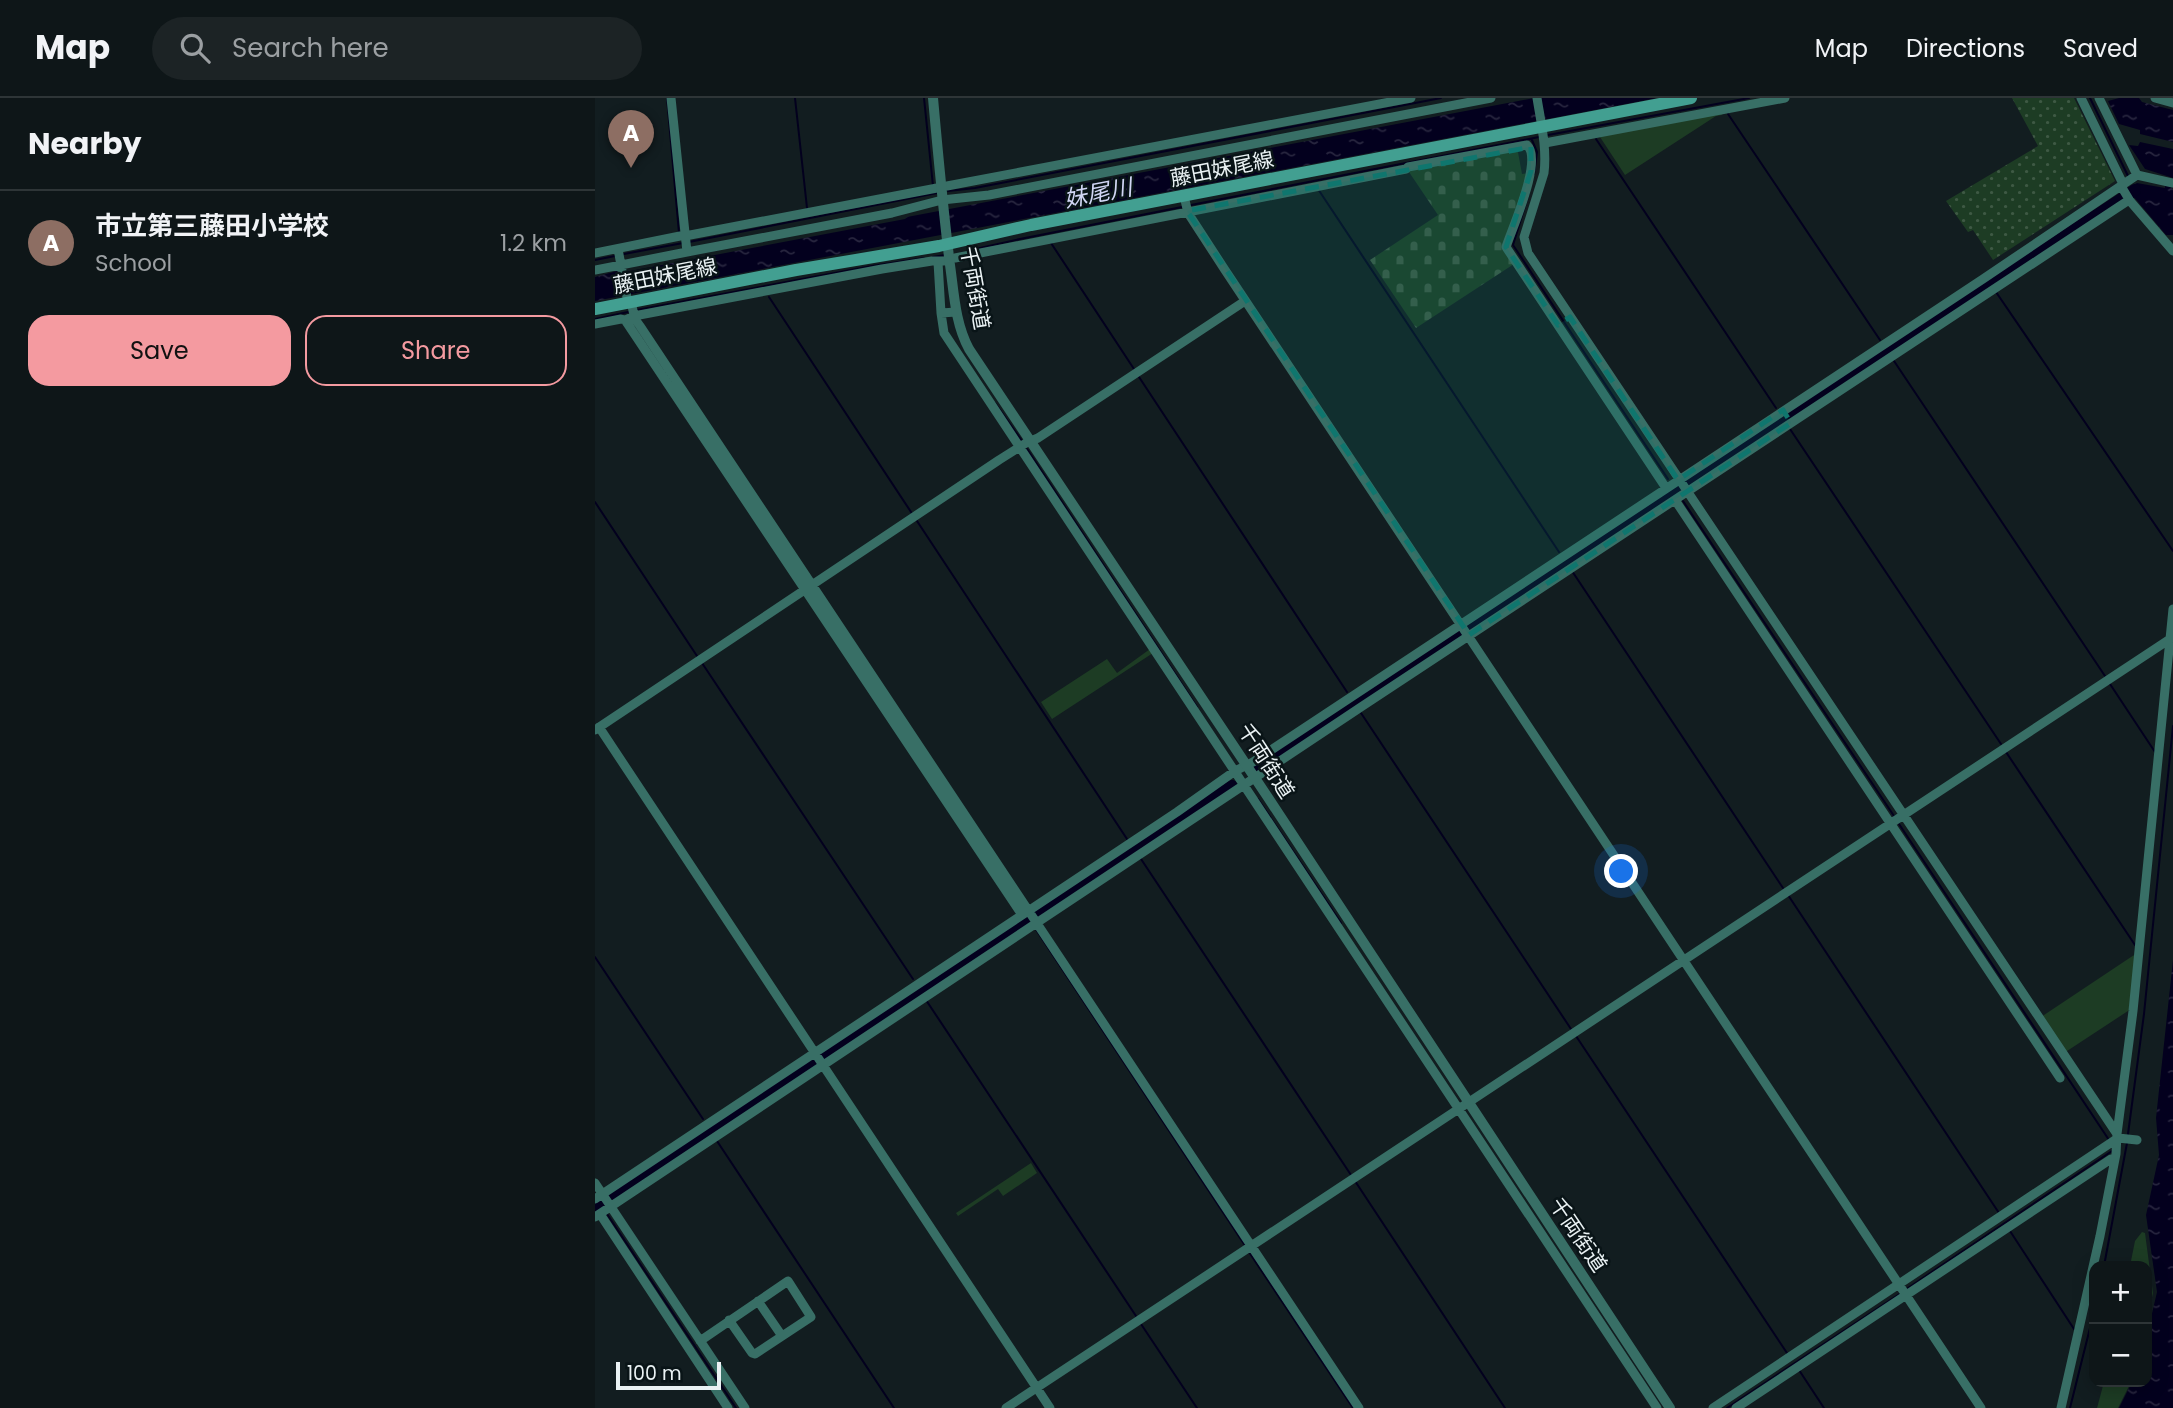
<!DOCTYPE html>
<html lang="en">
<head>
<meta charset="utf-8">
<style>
	:root { --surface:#0e1618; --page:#1c2325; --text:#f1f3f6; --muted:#9b9fa2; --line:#2e3537; --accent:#f49aa0 }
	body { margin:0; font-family:Poppins,"Noto Sans JP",sans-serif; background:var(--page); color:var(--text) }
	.controls { position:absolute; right:21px; bottom:21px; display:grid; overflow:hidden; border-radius:14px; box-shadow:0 4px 18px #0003 }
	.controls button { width:63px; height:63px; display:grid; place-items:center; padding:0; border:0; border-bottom:2px solid var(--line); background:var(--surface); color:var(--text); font:35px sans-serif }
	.scale { position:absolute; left:21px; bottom:18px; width:105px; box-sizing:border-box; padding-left:7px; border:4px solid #eaf2f4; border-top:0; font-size:19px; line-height:24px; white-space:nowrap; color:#eaf2f4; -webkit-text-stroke:5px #091417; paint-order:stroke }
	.you { position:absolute; left:1027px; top:774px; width:24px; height:24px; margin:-18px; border:5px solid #fff; border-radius:50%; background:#1a73e8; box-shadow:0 0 0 10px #1a73e833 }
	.badge { display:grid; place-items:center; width:46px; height:46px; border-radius:50%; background:var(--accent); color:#fff; font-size:23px; font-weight:700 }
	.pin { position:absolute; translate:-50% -58px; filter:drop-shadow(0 2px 4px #0008) }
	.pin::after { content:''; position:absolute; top:37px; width:24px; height:21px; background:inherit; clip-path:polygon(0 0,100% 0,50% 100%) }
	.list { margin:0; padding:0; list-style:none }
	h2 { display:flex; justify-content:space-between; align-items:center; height:91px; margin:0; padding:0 28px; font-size:30px }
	h2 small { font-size:23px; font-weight:400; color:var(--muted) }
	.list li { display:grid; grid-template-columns:46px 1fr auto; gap:21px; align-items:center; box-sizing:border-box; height:105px; padding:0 28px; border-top:2px solid var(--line) }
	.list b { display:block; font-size:26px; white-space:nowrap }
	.list p { margin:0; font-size:23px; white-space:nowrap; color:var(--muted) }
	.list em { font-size:23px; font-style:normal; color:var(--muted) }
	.actions { display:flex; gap:14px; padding:21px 28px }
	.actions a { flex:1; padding:16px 0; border:2px solid var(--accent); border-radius:21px; text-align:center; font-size:24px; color:var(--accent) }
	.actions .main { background:var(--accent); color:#111 }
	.icon { flex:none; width:38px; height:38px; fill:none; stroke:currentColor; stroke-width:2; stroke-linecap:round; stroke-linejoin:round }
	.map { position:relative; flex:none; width:1578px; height:1310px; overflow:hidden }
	header { display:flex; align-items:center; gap:42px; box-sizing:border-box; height:98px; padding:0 35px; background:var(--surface); border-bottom:2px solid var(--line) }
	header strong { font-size:33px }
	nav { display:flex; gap:38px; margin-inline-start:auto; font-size:24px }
	.search { width:490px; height:63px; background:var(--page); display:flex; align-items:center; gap:18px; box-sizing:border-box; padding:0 24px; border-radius:38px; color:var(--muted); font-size:26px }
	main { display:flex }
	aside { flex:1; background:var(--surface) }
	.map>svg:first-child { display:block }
</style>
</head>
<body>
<header>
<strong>Map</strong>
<div class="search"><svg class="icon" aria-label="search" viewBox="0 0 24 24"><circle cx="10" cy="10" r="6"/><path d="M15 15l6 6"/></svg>Search here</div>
<nav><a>Map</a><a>Directions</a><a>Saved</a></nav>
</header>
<main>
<aside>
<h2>Nearby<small></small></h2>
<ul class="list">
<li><span class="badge" style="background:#8d6e63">A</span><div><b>市立第三藤田小学校</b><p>School</p></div><em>1.2 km</em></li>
</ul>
<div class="actions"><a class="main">Save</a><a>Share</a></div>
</aside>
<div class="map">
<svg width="1578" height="1310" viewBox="0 0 1578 1310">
	<defs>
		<pattern id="cemetery-stones" width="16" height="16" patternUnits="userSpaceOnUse" patternTransform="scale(1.75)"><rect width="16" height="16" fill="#1d3c24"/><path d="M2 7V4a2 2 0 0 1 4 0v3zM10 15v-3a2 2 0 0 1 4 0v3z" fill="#3e5944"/></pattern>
		<pattern id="park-dots" width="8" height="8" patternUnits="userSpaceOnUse" patternTransform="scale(1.75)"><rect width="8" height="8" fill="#1d3c24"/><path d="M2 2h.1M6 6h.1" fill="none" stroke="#3e5944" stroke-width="1.8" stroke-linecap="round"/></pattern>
		<pattern id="water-ripples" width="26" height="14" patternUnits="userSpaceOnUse" patternTransform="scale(1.75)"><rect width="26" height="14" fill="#03001e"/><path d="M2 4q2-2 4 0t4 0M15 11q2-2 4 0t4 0" fill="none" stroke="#28263f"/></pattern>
	</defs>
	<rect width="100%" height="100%" fill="#121d20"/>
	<path fill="#1d3c24" d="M1129,13L1127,17L1121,18L1030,77L1005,39V38Z
		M555,551L558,555L457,621L446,604L512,561L522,575Z
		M1542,855L1536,911L1469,955L1446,919Z
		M436,1065L442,1075L408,1098L403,1091L363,1118L361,1115Z
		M1547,1134L1550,1135L1558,1195L1552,1221V1168H1535L1540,1143Z
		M1509,1284H1536L1523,1310H1502Z"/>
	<path fill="url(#cemetery-stones)" d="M922,49L927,76L934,75L909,147L919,166L821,230L775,162L843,117L814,74L815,70Z"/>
	<path fill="url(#park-dots)" d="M1417,0H1479L1520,83L1398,162L1378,132L1373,134L1351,103L1443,48Z"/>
	<path fill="url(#water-ripples)" d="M939,0H1062L0,203V179L22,173H35L310,121L312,119Z
		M1524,0H1544L1547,4L1578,12V44L1545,36V32L1524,26L1513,3Z
		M1545,44L1578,51V80L1550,71L1534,47L1543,48Z
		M1542,85L1570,90V88L1576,89L1578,92V137H1571L1538,98H1536L1537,95L1532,91Z
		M1578,862V1310H1524L1537,1284H1552V1237L1562,1194L1551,1117L1564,1057L1561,1020Z"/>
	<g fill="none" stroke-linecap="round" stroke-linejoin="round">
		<path stroke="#03001e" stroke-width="2" d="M72,0L84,135
			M200,0L212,110
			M329,0L338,88
			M1495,0L1533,78
			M1133,16L1285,242
			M953,37L1154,0
			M1001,41L1181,310
			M937,42L942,54L939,76
			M723,91L964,454
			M353,93L380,90L846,0
			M934,95L918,147L1073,381
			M596,107L944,39
			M94,144L342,95
			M456,145L539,271
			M376,152L425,141L587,109
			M29,156L88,145
			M338,159L350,157
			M0,162L20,158
			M1401,194L1578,453
			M174,199L318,417
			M42,212L277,168L329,160
			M0,221L33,214
			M1299,263L1510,578
			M544,279L752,594
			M400,305L427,343
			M1195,331L1406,646
			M432,351L602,609
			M1088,403L1299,718
			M0,404L102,558
			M322,423L532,741
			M977,473L1188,790
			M107,565L318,881
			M1515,586L1560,654
			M766,615L976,931
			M1411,654L1540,847
			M663,701L746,825
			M1304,726L1514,1042
			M546,761L756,1077
			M1193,797L1404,1115
			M440,830L651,1149
			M0,859L108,1021
			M331,902L541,1218
			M981,938L1192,1255
			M1533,1036L1549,916L1578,628
			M122,1043L299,1310
			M760,1083L910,1310
			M12,1116L141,1310
			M1415,1133L1479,1231
			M654,1154L758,1310
			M1509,1168L1532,1045
			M1310,1192L1517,1053
			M546,1226L602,1310
			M1204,1272L1229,1310
			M1132,1310L1306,1195
			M1475,1310L1499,1214"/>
		<path stroke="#03001e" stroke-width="12" d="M663,669L1540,92
			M0,1113L637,688"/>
		<path stroke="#386f66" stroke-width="9" d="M942,0C946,25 952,50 949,75L929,139L933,155L1522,1036L1521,1056L1505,1138L1466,1310
			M1486,0L1528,86
			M1560,0L1578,5
			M950,45L1190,0
			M1542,77L1578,85
			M352,88L816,0
			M1526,88L1535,103L1578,153
			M589,98L593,115L630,172L1386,1310
			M90,138L342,90
			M23,151L33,205
			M92,154L297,115L347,102L394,97L896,0
			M0,155L90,137
			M360,160L811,71L813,69L932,47C948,62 918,128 911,149L1071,390
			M343,164L346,215
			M0,172L92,154L76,0
			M36,204L40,221L45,228L764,1310
			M361,214L346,215L349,235L1062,1310
			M30,222L427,817
			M0,226L26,221L30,222L39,218L287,171L337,163H349
			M1080,402L1465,980
			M4,629L455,1310
			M0,632L404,362L431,345L443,340L650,203
			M1522,1036L1538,913L1578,511
			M0,1085L150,1310
			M0,1101L582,714L640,673L658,664L1388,181L1542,77L1504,0
			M5,1116L133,1310
			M0,1119L766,609L1534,102
			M163,1203L187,1238
			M105,1243L193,1183L216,1219L160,1256L157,1255L134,1222
			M411,1310L1575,541
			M1118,1310L1523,1040L1542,1042
			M1141,1310L1516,1061H1520"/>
		<path stroke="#386f66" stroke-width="10" d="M338,0C343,56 348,111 355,167C359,195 360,225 374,251L674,701L1075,1310"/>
		<path stroke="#429f91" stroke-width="12" d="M0,211L201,172L344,148L436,127L1096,0"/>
	</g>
	<path fill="#0f766e" fill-opacity="0.2" stroke="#0f766e" stroke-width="5" stroke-dasharray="14 9" stroke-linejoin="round" d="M936,49V73L911,149L963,227L975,219L1083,382L1188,312L1196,325L874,537L592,113Z"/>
	<g text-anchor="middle" stroke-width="5" stroke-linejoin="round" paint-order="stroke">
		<g font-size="21" fill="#eaf2f4" stroke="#091417">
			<text transform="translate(627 71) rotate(-11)" y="7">藤田妹尾線</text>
			<text transform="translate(70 178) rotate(-11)" y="7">藤田妹尾線</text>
			<text transform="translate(380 190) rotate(80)" y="7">千両街道</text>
			<text transform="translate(671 663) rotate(57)" y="7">千両街道</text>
			<text transform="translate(983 1137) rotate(56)" y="7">千両街道</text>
		</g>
		<g font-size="23" font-style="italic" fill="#d1d6f4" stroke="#091417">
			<text transform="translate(503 95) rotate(-11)" y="8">妹尾川</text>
		</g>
	</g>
</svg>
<div class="controls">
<button>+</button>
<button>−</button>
</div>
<div class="scale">100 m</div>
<div class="you"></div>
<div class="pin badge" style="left:36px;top:70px;background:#8d6e63">A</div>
</div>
</main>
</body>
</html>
